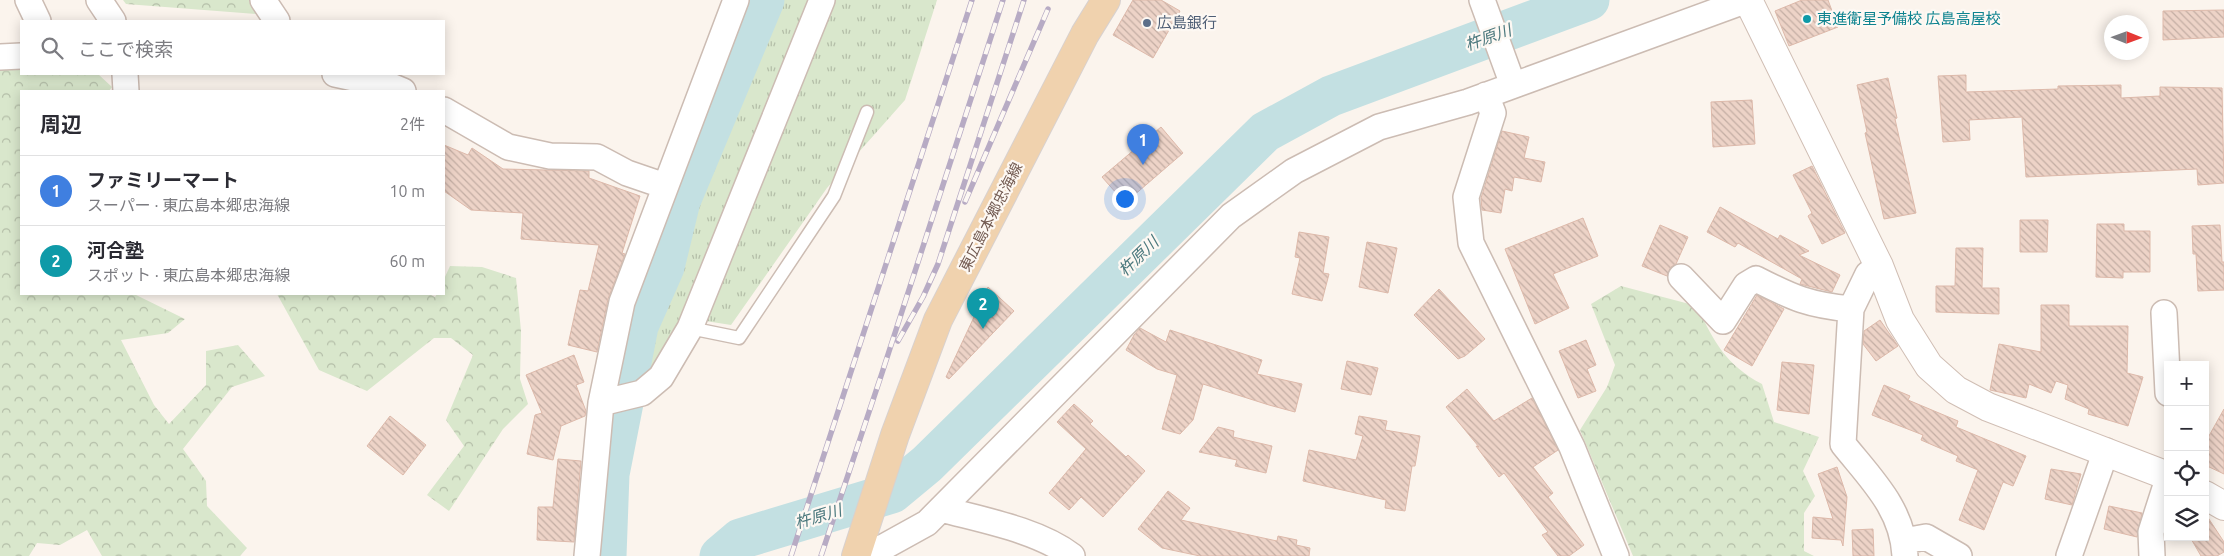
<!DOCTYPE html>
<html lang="ja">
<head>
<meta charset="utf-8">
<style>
	:root { --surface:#fff; --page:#f7f7f7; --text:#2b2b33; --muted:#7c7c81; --line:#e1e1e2; --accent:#ea580c }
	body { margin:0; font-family:Ubuntu,"Noto Sans JP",sans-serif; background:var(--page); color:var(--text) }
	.controls { position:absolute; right:15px; bottom:15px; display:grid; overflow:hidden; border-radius:0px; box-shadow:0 2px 12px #0003 }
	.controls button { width:45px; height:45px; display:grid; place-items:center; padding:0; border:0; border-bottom:1px solid var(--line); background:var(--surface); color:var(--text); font:25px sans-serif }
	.compass { position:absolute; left:2104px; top:15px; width:45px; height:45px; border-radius:50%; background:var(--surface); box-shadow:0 2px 12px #0003; rotate:91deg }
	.you { position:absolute; left:1124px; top:198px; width:18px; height:18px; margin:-12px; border:4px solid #fff; border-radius:50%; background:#1a73e8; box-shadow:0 0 0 8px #1a73e833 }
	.badge { display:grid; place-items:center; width:32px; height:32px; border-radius:50%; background:var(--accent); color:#fff; font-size:16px; font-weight:700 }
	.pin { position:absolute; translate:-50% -41px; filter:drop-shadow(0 1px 2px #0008) }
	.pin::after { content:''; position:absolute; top:26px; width:18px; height:15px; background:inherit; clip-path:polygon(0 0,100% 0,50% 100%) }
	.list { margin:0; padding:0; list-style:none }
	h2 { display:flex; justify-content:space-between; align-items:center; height:65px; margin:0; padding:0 20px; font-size:21px }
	h2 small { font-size:16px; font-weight:400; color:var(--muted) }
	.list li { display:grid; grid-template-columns:32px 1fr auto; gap:15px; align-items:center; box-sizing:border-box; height:70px; padding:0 20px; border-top:1px solid var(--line) }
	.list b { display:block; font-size:19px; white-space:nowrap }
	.list p { margin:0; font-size:16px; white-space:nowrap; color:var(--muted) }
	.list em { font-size:16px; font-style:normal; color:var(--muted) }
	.icon { flex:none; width:28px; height:28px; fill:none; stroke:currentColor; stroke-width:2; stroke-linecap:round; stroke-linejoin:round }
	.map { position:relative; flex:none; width:2224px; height:556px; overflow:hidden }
	.search { position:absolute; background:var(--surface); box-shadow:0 2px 12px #0003; left:20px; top:20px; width:425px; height:55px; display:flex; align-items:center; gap:12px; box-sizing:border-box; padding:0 18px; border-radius:0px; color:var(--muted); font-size:19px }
	.panel { position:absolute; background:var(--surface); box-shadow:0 2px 12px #0003; left:20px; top:90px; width:425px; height:205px; border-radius:0px }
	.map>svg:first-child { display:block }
</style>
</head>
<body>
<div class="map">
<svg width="2224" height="556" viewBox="0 0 2224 556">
	<defs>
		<pattern id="grass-tufts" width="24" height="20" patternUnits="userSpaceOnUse" patternTransform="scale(1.25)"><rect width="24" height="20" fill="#d9e7cc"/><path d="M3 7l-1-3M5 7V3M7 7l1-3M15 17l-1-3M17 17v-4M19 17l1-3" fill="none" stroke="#b4bea8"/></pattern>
		<pattern id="forest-crowns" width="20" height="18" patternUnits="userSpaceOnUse" patternTransform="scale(1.25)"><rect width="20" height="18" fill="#d9e7cc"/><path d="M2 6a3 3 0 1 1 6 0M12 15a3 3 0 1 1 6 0" fill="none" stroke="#b4bea8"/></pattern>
		<pattern id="building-back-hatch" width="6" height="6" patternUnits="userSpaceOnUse" patternTransform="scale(1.25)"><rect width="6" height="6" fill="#edd3c7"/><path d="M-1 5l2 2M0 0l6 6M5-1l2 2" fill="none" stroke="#c4aea4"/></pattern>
	</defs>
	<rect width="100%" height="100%" fill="#fbf4ed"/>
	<path fill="url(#grass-tufts)" d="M776,0H937L905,100L827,188L731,325L693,319L657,381L636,379L730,105Z"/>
	<path fill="url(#forest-crowns)" d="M123,0H249L256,14L126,4Z
		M21,68V74H98L112,87L109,91H21V294H134L185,319L168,333L121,340L154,405L169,424L206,385V351L238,345L265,376L232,387L183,449L206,481L207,506L247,548L240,556H102L87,530L60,545L37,543L29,556H0V69Z
		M450,266L482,267L516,278L521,331L520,379L528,404L503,429L449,511L427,495L464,446L446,420L473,355L451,338H434L367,391L319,370L277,294H429L435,297L437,294H444V279Z
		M1621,286L1697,306C1714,342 1726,365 1762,384L1774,422L1819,437L1803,471L1815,496L1804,513V551L1814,556H1633L1580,430L1607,387L1615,365L1591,304Z"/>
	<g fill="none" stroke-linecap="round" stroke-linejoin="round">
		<path stroke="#c3e0e2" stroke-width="41" d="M606,556L609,474L638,326L664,267L680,201L764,0
			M720,556L740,539L892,493L927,464L1265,132L1331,96L1589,0"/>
	</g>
	<path fill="url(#building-back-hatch)" stroke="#ddb9aa" d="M1133,0H1161L1180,11L1153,58L1113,35Z
		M1802,0H1828L1838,27L1789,46L1775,11Z
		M2224,10V37L2163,40V11Z
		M1966,75V92L2058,89V86L2121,85V98L2160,96V87L2222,88L2224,183L2198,185L2197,169L2026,177L2022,117L1969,120L1970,140L1943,142L1938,76Z
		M1888,78L1897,118L1895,119L1916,213L1884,219L1865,133L1867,132L1857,85Z
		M1752,100L1755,144L1713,147L1711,102Z
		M1161,127L1183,153L1125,203L1102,177Z
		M1502,131L1529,137L1524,158L1545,162L1541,182L1514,177L1512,191L1505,189L1501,213L1482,210L1481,198Z
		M444,145L468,155L472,148L503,169L589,171V178L640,196L622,253L625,254L608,299L597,352L568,345L580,290L588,291L599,245L521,239L523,213L471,210L444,191Z
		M1812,166L1845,233L1822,244L1808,216L1812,213L1793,175Z
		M1720,207L1778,239L1780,235L1809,251L1799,255L1840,275L1832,292L1800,284L1802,279L1738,243L1735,247L1707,232Z
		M1583,218L1598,256L1553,274L1569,308L1535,324L1505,249Z
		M2020,220H2048L2047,252H2020Z
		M2097,224H2124V231H2150V272H2123V278L2096,277Z
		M1660,225L1688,237L1676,264L1671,267L1667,276L1642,266Z
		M2220,225L2222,262H2224V290L2198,291L2196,254H2193L2192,226Z
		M1299,232L1329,237L1323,273L1329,274L1322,301L1292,294L1300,258L1295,257Z
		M1367,242L1397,248L1388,293L1359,287Z
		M1956,248H1983L1982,288H1999V314L1936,312V286H1955Z
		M988,287L1014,311L949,379L946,377Z
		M1439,289L1485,339L1465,356L1458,359L1414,315Z
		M1757,295L1784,309L1752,366L1724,350Z
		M2041,305H2069V326H2128L2127,373L2143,377L2128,426L2088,414L2089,409L2065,399L2068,385L2056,381L2051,393L2029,384L2026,398L1990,390L1999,344L2041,352Z
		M1880,320L1898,346L1876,361L1863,344L1864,331Z
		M1140,328L1166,342L1170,330L1262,360L1257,374L1302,384L1295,412L1269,405L1203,384L1193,420L1180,434L1162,429L1177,375L1157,369L1126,350L1134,335Z
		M1586,340L1596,365L1587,369L1596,391L1578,398L1559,351Z
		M574,355L584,382L576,385L586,411L585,416L561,426L553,460L527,454L535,415L542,413L526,375Z
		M1347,361L1378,368L1371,395L1341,389Z
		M1782,362L1814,365L1809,414L1777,410Z
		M1884,385L1910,396L1908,400L1958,421L1956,427L2026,456L2013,486L2003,482L1984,530L1959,520L1978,470L1956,461L1958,456L1921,440L1923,435L1872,415Z
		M1467,389L1494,421L1532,398L1558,450L1533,467L1553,493L1548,497L1584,545L1569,556H1558L1542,535L1548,532L1504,473L1499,477L1476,446L1479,447L1446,407Z
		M1074,404L1093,421L1090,424L1126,457L1128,455L1145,471L1103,517L1081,497L1069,510L1049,493L1086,449L1057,422Z
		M2224,409V474L2205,465V443Z
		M390,416L426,445L403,475L367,446Z
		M1359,416L1387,421L1385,430L1420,436L1415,466H1412L1405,511L1385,508L1386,500L1303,481L1309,450L1356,460L1363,436L1355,434Z
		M1218,427L1234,431L1233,437L1272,446L1266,473L1235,466L1237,460L1199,452Z
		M558,459L581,461L574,542L537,540L538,507H553Z
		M1837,467L1847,497L1843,546L1841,540L1812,538L1813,517L1833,519L1818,474Z
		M2051,469L2081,474L2072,505L2045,499Z
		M1168,491L1190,508L1181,520L1277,541L1278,536L1297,540L1296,545L1310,548L1309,556H1200L1162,548L1138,529Z
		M2109,506L2142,513L2137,537L2104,529Z
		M2205,513L2224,542V552L2217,556H2201L2190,537H2205Z
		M1873,529L1874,556H1853L1852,530Z"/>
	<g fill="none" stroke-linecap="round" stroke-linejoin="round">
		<defs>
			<path id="lane" d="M690,328L739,338L834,196L867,112"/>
			<path id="street" d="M28,0L38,21
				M99,0L113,21
				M263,0L277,21
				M1482,0L1513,85
				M0,57L21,56
				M125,74L126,91
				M335,74L391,86L403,91
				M1486,95L1493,113L1466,197L1471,243L1572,447L1616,556
				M444,110L508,147L550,156L597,157L627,173L665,186
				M1879,266L1868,274L1851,309L1843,444C1871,479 1903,509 1905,556
				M1681,277L1723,321L1746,285L1756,279C1793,298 1809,305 1851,309
				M2164,313L2168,393
				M601,403L642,393L661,377L690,328L822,0
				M941,509C982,520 1038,530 1072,556
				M1904,541L1926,537L1959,556
				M859,546L880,549L927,523L1231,216L1294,171L1379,127L1468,102L1747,0
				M587,556L601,403L622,302L736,0
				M2069,556L2106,451
				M2152,556L2151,532L2168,479"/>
			<path id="secondary" d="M1748,0L1879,266L1900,320L1929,366L1956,390L1988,407L2168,476
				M2205,495L2224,506"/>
			<path id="primary" d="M856,556L895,435L938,320L1085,34L1106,0"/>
		</defs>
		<use href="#lane" stroke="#ccbcb3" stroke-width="15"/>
		<use href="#street" stroke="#ccbcb3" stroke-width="28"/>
		<use href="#secondary" stroke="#d0beb4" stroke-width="30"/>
		<use href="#primary" stroke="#d8d1cf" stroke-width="30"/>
		<use href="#lane" stroke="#fff" stroke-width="12"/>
		<use href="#street" stroke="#fff" stroke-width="25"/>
		<use href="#secondary" stroke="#fff" stroke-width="28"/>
		<use href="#primary" stroke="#f0d2ae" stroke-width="28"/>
		<defs>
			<path id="rail" d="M965,202L1048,9
				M898,341L923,297L938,264L1024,0
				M791,556L972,0
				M821,556L882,373L1003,0"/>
		</defs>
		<use href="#rail" stroke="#b7abc4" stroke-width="5.5"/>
		<use href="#rail" stroke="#fdf8f3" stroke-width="4" stroke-dasharray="11" stroke-linecap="butt"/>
	</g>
	<circle fill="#0f9aa8" stroke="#fdf8f3" stroke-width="2" cx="1807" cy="19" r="5"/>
	<circle fill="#5c6f8a" stroke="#fdf8f3" stroke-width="2" cx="1147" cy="23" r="5"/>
	<g text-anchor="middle" stroke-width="4.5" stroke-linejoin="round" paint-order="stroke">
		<g font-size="15" fill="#0d838f" stroke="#fdf8f3" text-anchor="start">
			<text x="1817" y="24">東進衛星予備校 広島高屋校</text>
		</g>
		<g font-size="15" fill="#4e5e75" stroke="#fdf8f3" text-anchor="start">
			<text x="1157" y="28">広島銀行</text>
		</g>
		<g font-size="15" fill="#735b52" stroke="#fdf8f3">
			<text transform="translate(991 217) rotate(-63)" y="5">東広島本郷忠海線</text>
		</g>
		<g font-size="16" font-style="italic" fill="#4b787d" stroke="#fdf8f3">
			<text transform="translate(1488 37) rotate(-20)" y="6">杵原川</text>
			<text transform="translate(1138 256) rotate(-44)" y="6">杵原川</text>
			<text transform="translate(818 516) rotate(-17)" y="6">杵原川</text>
		</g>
	</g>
</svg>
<div class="controls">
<button>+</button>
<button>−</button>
<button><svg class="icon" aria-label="locate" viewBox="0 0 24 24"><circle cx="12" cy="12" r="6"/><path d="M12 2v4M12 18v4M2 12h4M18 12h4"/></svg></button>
<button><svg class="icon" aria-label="layers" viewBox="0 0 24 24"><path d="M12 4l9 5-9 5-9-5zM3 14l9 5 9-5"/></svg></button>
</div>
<svg class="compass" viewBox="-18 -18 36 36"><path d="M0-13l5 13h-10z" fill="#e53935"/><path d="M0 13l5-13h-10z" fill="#7c7c81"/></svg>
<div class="you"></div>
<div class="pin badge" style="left:1143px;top:165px;background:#3f7fe0">1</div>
<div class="pin badge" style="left:983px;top:329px;background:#0f9aa8">2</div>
<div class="search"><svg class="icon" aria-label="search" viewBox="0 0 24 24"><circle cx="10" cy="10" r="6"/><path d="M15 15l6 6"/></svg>ここで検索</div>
<section class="panel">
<h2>周辺<small>2件</small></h2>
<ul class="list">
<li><span class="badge" style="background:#3f7fe0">1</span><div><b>ファミリーマート</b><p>スーパー · 東広島本郷忠海線</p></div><em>10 m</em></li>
<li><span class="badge" style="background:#0f9aa8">2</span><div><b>河合塾</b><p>スポット · 東広島本郷忠海線</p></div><em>60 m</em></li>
</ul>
</section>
</div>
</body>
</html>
